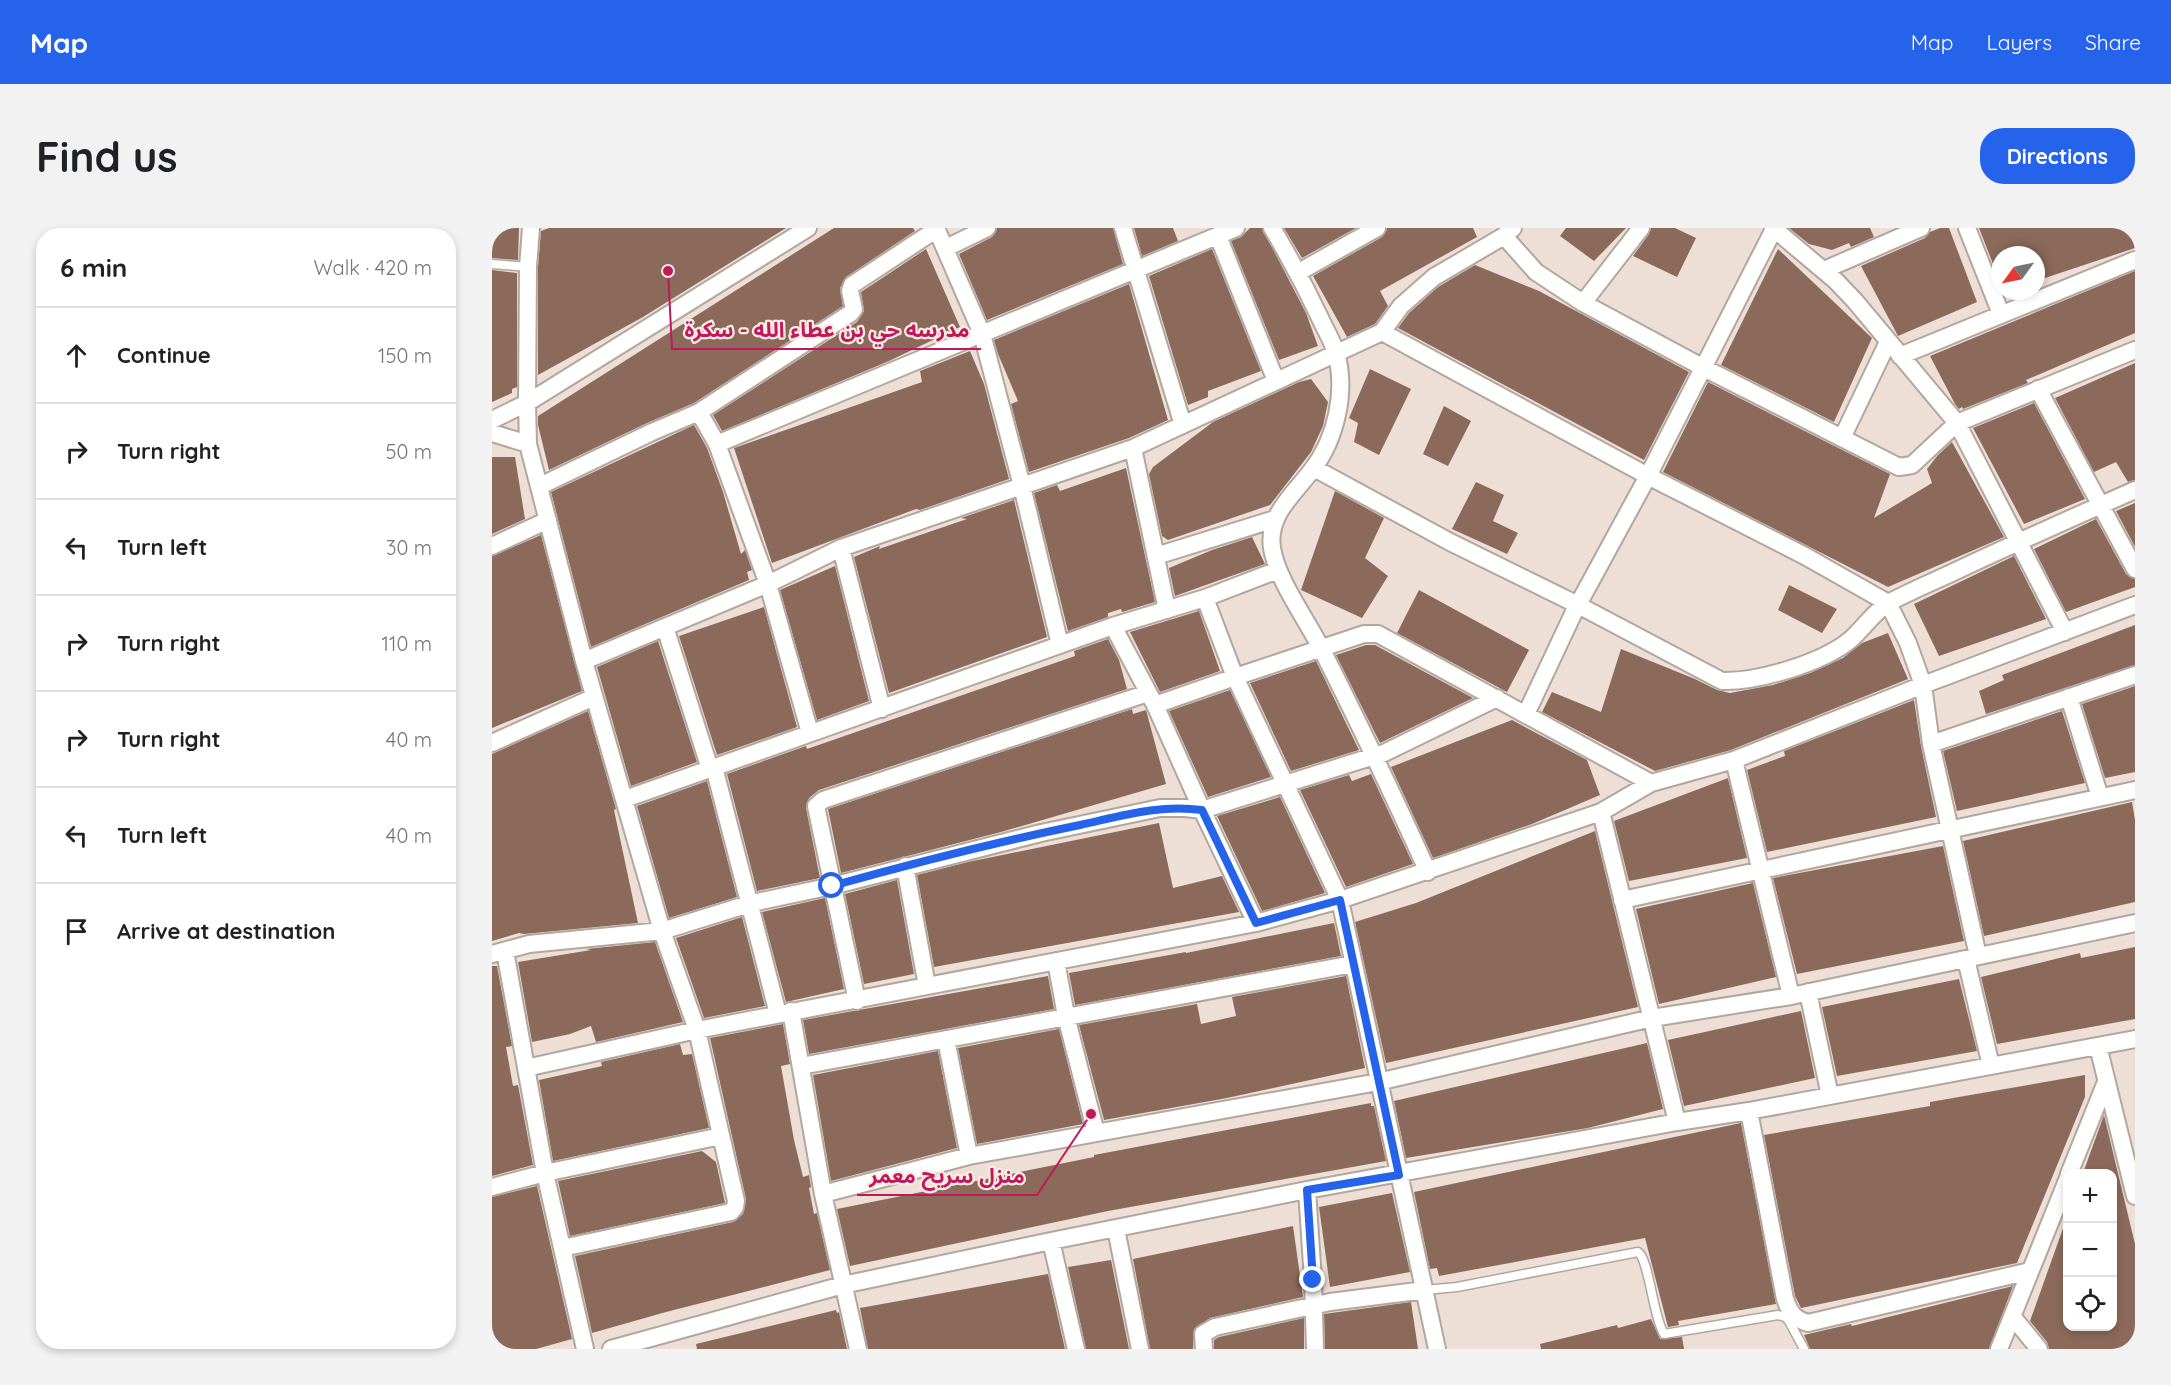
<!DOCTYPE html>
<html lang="en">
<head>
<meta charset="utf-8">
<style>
	:root { --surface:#fff; --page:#f2f2f2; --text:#202124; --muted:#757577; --line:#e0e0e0; --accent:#2563eb }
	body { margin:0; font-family:Quicksand,"Noto Sans Arabic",sans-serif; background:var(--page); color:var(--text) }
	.controls { position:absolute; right:18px; bottom:18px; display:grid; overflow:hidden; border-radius:12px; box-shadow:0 3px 9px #0003 }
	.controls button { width:54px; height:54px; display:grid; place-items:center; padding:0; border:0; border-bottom:2px solid var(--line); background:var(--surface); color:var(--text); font:30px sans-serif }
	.compass { position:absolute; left:1499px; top:18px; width:54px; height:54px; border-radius:50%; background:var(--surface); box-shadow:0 3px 9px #0003; rotate:237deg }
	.stop { position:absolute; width:18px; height:18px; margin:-14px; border:4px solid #2563eb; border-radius:50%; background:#fff }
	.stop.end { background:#2563eb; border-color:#fff; box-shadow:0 2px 6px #0008 }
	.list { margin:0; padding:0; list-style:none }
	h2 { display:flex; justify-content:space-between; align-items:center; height:78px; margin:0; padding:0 24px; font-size:26px }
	h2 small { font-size:20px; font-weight:400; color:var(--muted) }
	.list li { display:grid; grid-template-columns:39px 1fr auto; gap:18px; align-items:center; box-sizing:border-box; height:96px; padding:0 24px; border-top:2px solid var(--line) }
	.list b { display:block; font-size:22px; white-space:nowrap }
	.list em { font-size:20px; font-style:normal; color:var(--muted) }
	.icon { flex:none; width:33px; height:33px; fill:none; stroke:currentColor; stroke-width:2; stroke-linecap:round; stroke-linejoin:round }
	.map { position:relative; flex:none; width:1643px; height:1121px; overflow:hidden; border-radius:24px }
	header { display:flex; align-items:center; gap:36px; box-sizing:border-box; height:84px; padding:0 30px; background:var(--accent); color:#fff }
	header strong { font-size:28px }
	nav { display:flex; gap:33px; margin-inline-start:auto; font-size:21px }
	.intro { display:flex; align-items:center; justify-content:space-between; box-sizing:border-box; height:144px; padding:0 36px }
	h1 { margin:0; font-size:42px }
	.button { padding:15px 27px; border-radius:24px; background:var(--accent); color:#fff; font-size:21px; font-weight:700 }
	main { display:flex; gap:36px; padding:0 36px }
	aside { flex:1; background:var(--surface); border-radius:24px; box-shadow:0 3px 9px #0003 }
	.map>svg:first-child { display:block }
</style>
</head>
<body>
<header>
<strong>Map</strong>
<nav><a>Map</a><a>Layers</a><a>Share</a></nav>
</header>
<div class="intro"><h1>Find us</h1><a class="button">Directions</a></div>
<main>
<aside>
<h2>6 min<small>Walk · 420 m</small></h2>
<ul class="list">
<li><svg class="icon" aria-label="ahead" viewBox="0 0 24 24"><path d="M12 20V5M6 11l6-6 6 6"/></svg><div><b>Continue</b></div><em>150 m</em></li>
<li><svg class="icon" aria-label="right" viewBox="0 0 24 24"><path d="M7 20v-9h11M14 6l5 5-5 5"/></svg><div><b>Turn right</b></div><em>50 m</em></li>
<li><svg class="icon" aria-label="left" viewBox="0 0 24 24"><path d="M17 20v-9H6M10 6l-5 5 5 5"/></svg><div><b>Turn left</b></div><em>30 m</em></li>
<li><svg class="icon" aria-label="right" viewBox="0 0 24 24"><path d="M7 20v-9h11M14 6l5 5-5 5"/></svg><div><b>Turn right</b></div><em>110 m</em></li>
<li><svg class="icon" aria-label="right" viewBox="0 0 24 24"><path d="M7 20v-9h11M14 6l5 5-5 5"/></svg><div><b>Turn right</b></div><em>40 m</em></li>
<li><svg class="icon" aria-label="left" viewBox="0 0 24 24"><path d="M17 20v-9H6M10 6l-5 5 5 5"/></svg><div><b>Turn left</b></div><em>40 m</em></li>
<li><svg class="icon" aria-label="arrive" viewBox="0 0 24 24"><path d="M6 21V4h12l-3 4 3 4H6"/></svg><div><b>Arrive at destination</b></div></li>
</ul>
</aside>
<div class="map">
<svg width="1643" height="1121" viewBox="0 0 1643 1121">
	<rect width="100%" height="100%" fill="#eddfd5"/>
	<path fill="#8b6a5b" d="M0,0H27L26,32L0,30Z
		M57,0H294L151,89L46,147V39L49,3Z
		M342,0H421L423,3L354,49L348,60L351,78L202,175L155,195L57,242L46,197V188Z
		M505,0H621L631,36L495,92L467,26L500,9Z
		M642,0H681L686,13L650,28Z
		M758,0H770L814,85L826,118L787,132L739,13L749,9Z
		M792,0H864L810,30Z
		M895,0H981L985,9L888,63L896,78L883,96L855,109L821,48L890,9Z
		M1074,0H1134L1102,33L1068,8Z
		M1159,0H1183L1204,10L1185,49L1141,28L1157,6Z
		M1297,0H1378L1382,9L1359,19L1357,15L1340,22L1317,16Z
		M1448,0H1457L1485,74L1406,108L1369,38L1433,10L1438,4Z
		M1487,0H1643V20L1544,53V27H1508V54Z
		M434,21L468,99L397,133L230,203L221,187L365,94L372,83L369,64Z
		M720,21L769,143L716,163V169L696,177L657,48Z
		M1286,21L1380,110L1342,194L1229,137Z
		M983,37L1047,63L1197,144L1152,232L906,100L917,85L946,59Z
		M0,42L25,45V159L20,161V165L0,174Z
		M1643,43V105L1534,152L1536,155L1471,181L1470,179L1467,181L1463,176L1438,128Z
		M637,56L676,192L637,210L537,244L519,176L526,173L506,126L502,112Z
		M478,123L492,156L517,251L428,282L424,281L280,335L242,220L430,154L428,143Z
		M1643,135V252L1636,254L1624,234L1602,244L1563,170Z
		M878,141L919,161L887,227L862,214L866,195L857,190Z
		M819,151L836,174L831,198L819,224L778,277L676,312L670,308L657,246L661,239L721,194L807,154Z
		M1216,154L1398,246L1382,290L1440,255L1435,241L1446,227L1460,214L1512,309L1396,359L1171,244Z
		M1542,175L1593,271L1532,296L1481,200Z
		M952,178L979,193L956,238L931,226Z
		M202,197L215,220L231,264L249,326L253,322L260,342L255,344L257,352L99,419L59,264Z
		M0,229H23L33,291L0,306Z
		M634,240L663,374L630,384L629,381L616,385V389L576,403L542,265L565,257L568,263Z
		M984,254L1012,267L1001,293L1026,305L1015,326L960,301Z
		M843,263L892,290L873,330L896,348L870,390L809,362Z
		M522,272L555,409L397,465L362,329L388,318L387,321L475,291L469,290Z
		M1643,275V319L1624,283Z
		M1604,291L1634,346L1643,351V359L1574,384L1542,321Z
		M49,307L90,463L0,500V328Z
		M760,309L773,336L683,368L677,340L720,322Z
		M1522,328L1554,391L1447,428L1422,376Z
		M343,338L377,473L325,492L288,362Z
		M1297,357L1345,381L1330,405L1286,382Z
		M927,362L1037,422L1015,464L905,405Z
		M272,379L305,499L225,527L187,408Z
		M707,383L728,443L668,464L638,404Z
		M1643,397V437L1494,486L1487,463L1512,452L1510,447Z
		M1396,405L1416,451L1239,522L1163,543L1050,484L1060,464L1109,484L1129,421L1203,451L1225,462L1238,465L1281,457L1318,445L1351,430L1370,415Z
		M616,411L627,432L635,461L327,562L317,570L314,580L328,650L265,663L235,546L314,518L315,521L583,428L582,423Z
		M166,413L205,534L139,558L105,439Z
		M874,417H883L981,470L888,515L844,427Z
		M824,433L867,522L799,543L758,455Z
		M1643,458V544L1613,550L1590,476Z
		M738,462L779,549L716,569L677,483Z
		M1422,472L1429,518L1444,589L1275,624L1255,542L1293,528L1292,523Z
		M640,481L641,486L654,482L674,556L509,604L349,645L336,581Z
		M96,483L124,581L122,582L146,695L32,706L27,705L0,713V526Z
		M1570,483L1593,555L1465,583L1451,523Z
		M1020,492L1095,532L1108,567L1040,596L941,630L899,539Z
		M879,546L921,636L854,659L808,562L857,547L860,553Z
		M1236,550L1255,630L1137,653L1122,593Z
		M215,553L245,669L177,690L145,578Z
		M788,569L833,665L770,683L725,588Z
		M1640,574L1643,592V674L1492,708L1471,613Z
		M667,595L681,660L730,648L747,684L442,739L425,647L476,634Z
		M1103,603L1146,779L894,835L863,694L924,675Z
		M1451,618L1472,713L1305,746L1281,650Z
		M405,652L422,746L372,756L353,666Z
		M1261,655L1284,749L1167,776L1144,681Z
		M333,670L352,761L294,774L270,684Z
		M250,689L273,778L212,790L184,710Z
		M842,695L849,728L583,777L577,745L694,724V725Z
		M163,714L191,794L104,814L99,798L78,806L40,814L26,734L99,722L94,721Z
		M1643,719V791L1505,816L1489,749L1588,725L1589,730Z
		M0,738H5L20,818L14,819L21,858L26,857L41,937L0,948Z
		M556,748L562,781L317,826L311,792Z
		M854,748L873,840L735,870L612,892L587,797L705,776L709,796L744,788L740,769Z
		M1467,751L1485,823L1345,848L1330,779Z
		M1309,783L1323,850L1192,878L1176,812Z
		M291,796L298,836L289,838L302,912L311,949L317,947L319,959L317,960L322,986L325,985L338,1042L174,1084L100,1105L83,1028L241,994L251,986L254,971L218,810Z
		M567,801L591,896L485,916L466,820Z
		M1155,815L1171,881L1096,900L914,930L902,873Z
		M188,816L191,827L200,826L217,900L61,933L47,852L110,838L109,834Z
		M446,823L465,920L339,953L321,847Z
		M1593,847V869L1525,1035L1309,1080L1303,1068L1272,907L1438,878V874Z
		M879,875V878H882L894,933L616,983L358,1038L345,981L602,929V927Z
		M1612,887L1643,1016V1121H1557L1555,1114L1538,1093L1574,992L1575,993V1098H1620V945H1591Z
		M1249,895L1284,1076L1186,1093L1187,1097L1176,1099L1153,1010L947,1048L945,1040L938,1041L922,964Z
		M210,923L224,934L233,975L78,1008L66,953Z
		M45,958L80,1111L44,1121H0V969Z
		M900,965L918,1044L838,1059L827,979Z
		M801,998L811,1069L718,1090L702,1101L701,1121H658L641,1031Z
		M619,1032L637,1121H594L576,1039Z
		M556,1046L573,1121H376L368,1080Z
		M1521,1058L1497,1121H1318L1312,1107L1359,1096L1360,1098Z
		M919,1074L926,1121H833L832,1086Z
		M344,1082L345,1085L347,1084L355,1121H205L204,1116Z
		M812,1090V1121H722V1112L727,1109Z
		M1159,1091L1168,1111L1190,1109L1192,1121H1049L1048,1116L1125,1097L1126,1100Z"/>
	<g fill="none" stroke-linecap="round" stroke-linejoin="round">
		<defs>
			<path id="service" d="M0,36L36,39
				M933,1062L965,1059L1146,1024C1157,1031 1161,1089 1172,1106L1286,1087L1293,1089L1297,1093L1312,1121"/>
			<path id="minor" d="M39,0L36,39L35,175L36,216L92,433L170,703L205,802L764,695L848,672L1109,584L1159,555L1242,532L1431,457L1643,377
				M444,0L490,106L530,258L568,417
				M631,0L691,197
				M780,0C798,30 814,60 829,92C834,103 841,114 844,125C855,163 844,211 820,242C802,266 775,287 780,320C785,352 815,392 830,422C867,495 902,569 936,644
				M1281,0L1344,53L1363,73L1465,195L1573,404
				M1475,0L1509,86
				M726,8L784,153
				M1012,8L1044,44L1091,75L1212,140L1407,239L1420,237L1465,195L1643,122
				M454,20L495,0
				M1332,42L1429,0
				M807,44L885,0
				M1091,75L1149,0
				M890,104L1156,248L1313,328L1396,375L1416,415L1431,457L1439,516L1486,728
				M1408,128L1643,32
				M1546,161L1643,341
				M0,192L35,175L316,0
				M0,205L36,216
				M1350,210L1396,114
				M225,216L744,0
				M641,220L675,382
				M822,240L958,314L1086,377L1230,453C1266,454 1330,435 1358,412C1372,400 1382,383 1398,374C1421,362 1445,352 1468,341C1526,314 1584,288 1643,262
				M48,258L160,204L207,184L359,85L362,81L358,63L360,57L445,1
				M0,318L56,292
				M349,320L390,481
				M664,328L783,291
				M713,370L743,449L872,406H886L1159,555
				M621,398L663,477L743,449L848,672L945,1121
				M173,399L218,541
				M92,433L276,356L225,216L207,184
				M1577,469L1608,569
				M663,477L710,582L764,695
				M1034,486L1082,384L1156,248L1282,1
				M318,505L276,356L349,320L641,220L890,104L909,78L942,49L1012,8L1021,0
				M0,515L102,469
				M1439,516L1643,447
				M1242,532L1299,768
				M222,539L286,786
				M133,571L621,398L713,370L786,342
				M1109,584L1185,894
				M413,638L435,758
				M1130,672L1643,562
				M13,723L53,945L93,1121
				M0,726L37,716L170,703L260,675L340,658L549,605L668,580H693L710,582L892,525L1005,470
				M1474,731L1499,838
				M564,733L574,788L604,905
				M1316,764L1338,868
				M365,773L324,578L331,572L656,465
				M299,783L331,966L366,1121
				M454,811L477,928
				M1606,818L1643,968
				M309,838L861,736
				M34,840L205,802L244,973L243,979L239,984L70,1020
				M1257,883L1293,1071C1298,1085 1302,1091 1316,1095L1538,1043
				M1577,946L1614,854
				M0,959L53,945L229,908
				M815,962L821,1052L823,1121
				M331,966L477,928L886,854L1160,790L1299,768L1643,695
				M624,1001L648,1121
				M559,1013L584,1121
				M1520,1088L1547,1121
				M119,1121L351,1057L559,1013L815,962L1185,894L1257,883L1643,811
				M712,1121L711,1106L723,1099L838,1074L933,1062
				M1507,1121L1576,950"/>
		</defs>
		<use href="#service" stroke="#b3a79d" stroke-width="11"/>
		<use href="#minor" stroke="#b3a79d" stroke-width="20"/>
		<use href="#service" stroke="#fff" stroke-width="8"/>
		<use href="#minor" stroke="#fff" stroke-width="16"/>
	</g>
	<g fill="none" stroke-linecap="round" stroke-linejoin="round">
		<path stroke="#2563eb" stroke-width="8" d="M340,658C422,635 505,614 588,597C629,588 668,576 710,582L764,695L848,672L907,947L815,962L821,1052"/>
	</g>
	<path fill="none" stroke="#c2185b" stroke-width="2" d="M176 43L180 121H489M599 886L545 967H365"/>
	<g fill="#c2185b" stroke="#faece2" stroke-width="2">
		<circle cx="176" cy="43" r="6"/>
		<circle cx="599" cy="886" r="6"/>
	</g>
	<g font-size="21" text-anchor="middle" font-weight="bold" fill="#c2185b" stroke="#faece2" stroke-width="4.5" stroke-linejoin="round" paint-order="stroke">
		<text x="335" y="109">مدرسه حي بن عطاء الله - سكرة</text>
		<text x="455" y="955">منزل سريح معمر</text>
	</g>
</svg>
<div class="controls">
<button>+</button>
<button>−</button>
<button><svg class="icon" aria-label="locate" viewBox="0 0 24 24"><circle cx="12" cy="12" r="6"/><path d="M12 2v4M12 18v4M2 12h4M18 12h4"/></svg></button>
</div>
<svg class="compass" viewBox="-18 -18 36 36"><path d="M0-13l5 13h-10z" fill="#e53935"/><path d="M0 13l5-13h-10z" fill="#757577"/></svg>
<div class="stop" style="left:340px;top:658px"></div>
<div class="stop end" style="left:821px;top:1052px"></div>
</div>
</main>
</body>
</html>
